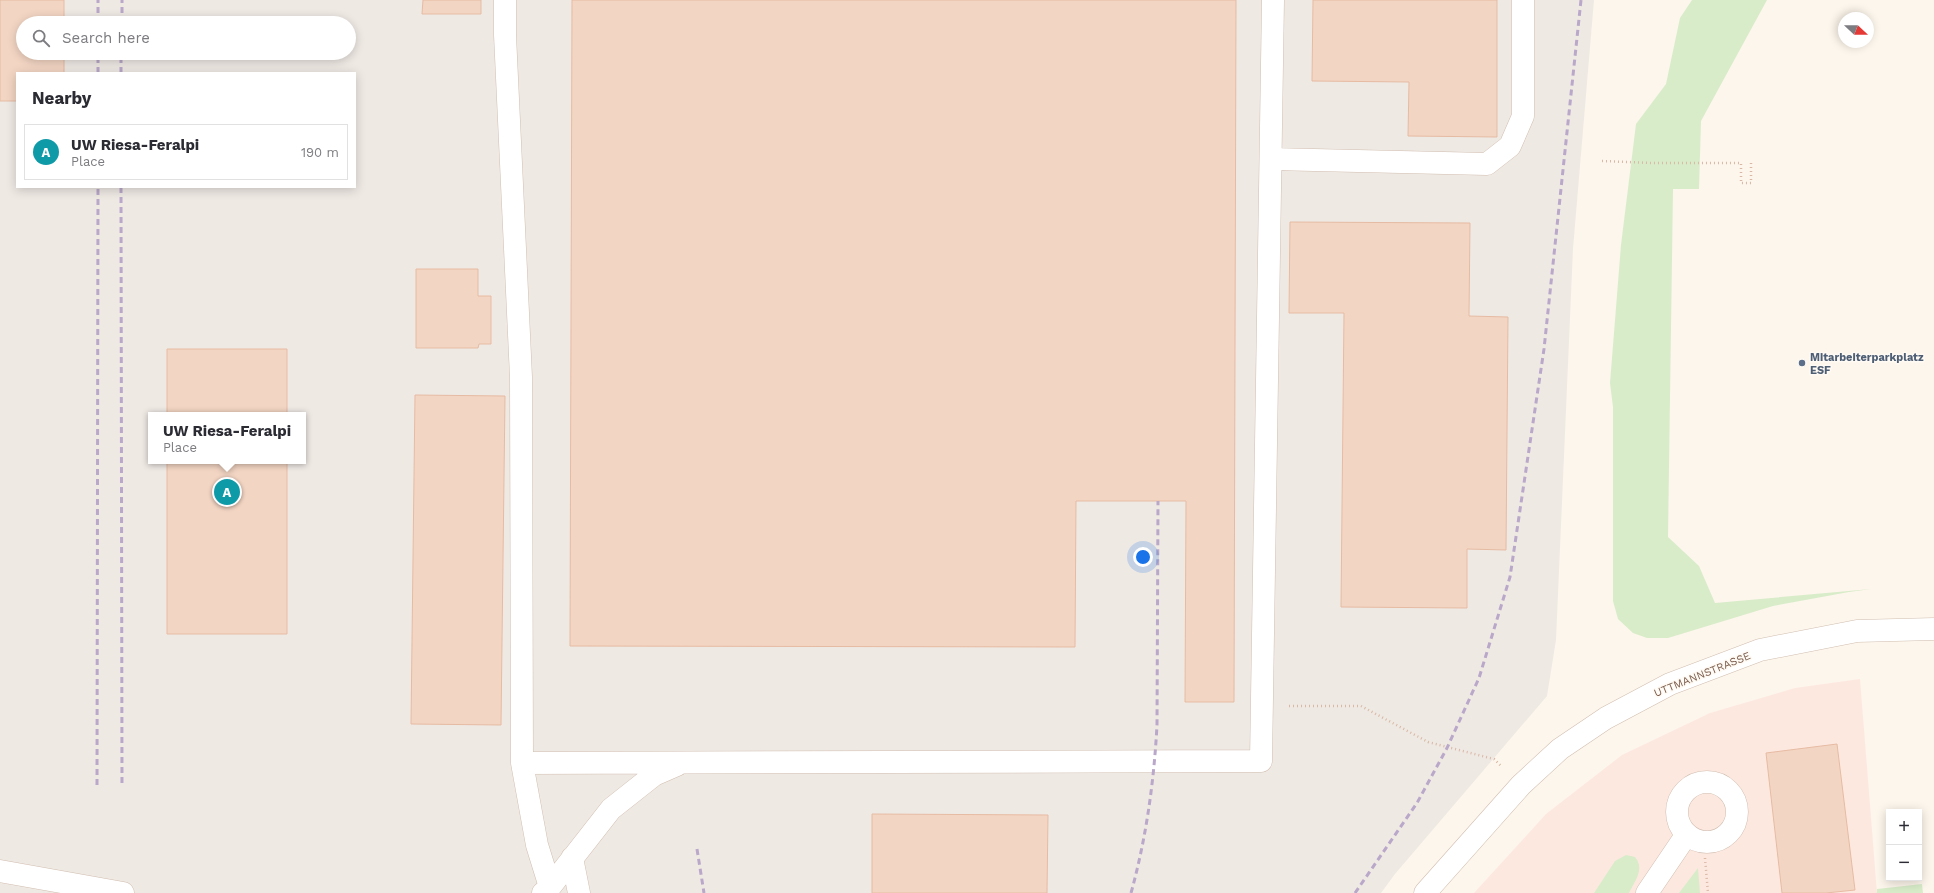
<!DOCTYPE html>
<html lang="en">
<head>
<meta charset="utf-8">
<style>
	:root { --surface:#fff; --page:#f2f2f3; --text:#2b2b33; --muted:#7c7c81; --line:#e1e1e2; --accent:#d93025 }
	body { margin:0; font-family:"Work Sans",sans-serif; background:var(--page); color:var(--text) }
	.controls { position:absolute; right:12px; bottom:12px; display:grid; overflow:hidden; border-radius:0px; box-shadow:0 2px 10px #0003 }
	.controls button { width:36px; height:36px; display:grid; place-items:center; padding:0; border:0; border-bottom:1px solid var(--line); background:var(--surface); color:var(--text); font:20px sans-serif }
	.compass { position:absolute; left:1838px; top:12px; width:36px; height:36px; border-radius:50%; background:var(--surface); box-shadow:0 2px 10px #0003; rotate:112deg }
	.you { position:absolute; left:1143px; top:557px; width:14px; height:14px; margin:-10px; border:3px solid #fff; border-radius:50%; background:#1a73e8; box-shadow:0 0 0 6px #1a73e833 }
	.badge { display:grid; place-items:center; width:26px; height:26px; border-radius:50%; background:var(--accent); color:#fff; font-size:13px; font-weight:700 }
	.pin { position:absolute; translate:-50% -50%; border:2px solid #fff; box-shadow:0 1px 4px #0006 }
	.popup { position:absolute; left:148px; top:412px; width:158px; height:52px; box-sizing:border-box; display:grid; place-content:center; border-radius:0px; background:var(--surface); filter:drop-shadow(0 1px 3px #0005); font-size:13px; white-space:nowrap; color:var(--muted) }
	.popup b { font-size:15px; color:var(--text) }
	.popup::after { content:''; position:absolute; left:50%; top:100%; margin-left:-8px; border:8px solid transparent; border-top-color:var(--surface) }
	.list { margin:0; padding:0; list-style:none }
	h2 { display:flex; justify-content:space-between; align-items:center; height:52px; margin:0; padding:0 16px; font-size:17px }
	h2 small { font-size:13px; font-weight:400; color:var(--muted) }
	.list li { display:grid; grid-template-columns:26px 1fr auto; gap:12px; align-items:center; box-sizing:border-box; height:56px; margin:0 8px 8px; padding:0 8px; border:1px solid var(--line); border-radius:0px }
	.list b { display:block; font-size:15px; white-space:nowrap }
	.list p { margin:0; font-size:13px; white-space:nowrap; color:var(--muted) }
	.list em { font-size:13px; font-style:normal; color:var(--muted) }
	.icon { flex:none; width:22px; height:22px; fill:none; stroke:currentColor; stroke-width:2; stroke-linecap:round; stroke-linejoin:round }
	.map { position:relative; flex:none; width:1934px; height:893px; overflow:hidden }
	.search { position:absolute; background:var(--surface); box-shadow:0 2px 10px #0003; left:16px; top:16px; width:340px; height:44px; display:flex; align-items:center; gap:10px; box-sizing:border-box; padding:0 14px; border-radius:22px; color:var(--muted); font-size:15px }
	.panel { position:absolute; background:var(--surface); box-shadow:0 2px 10px #0003; left:16px; top:72px; width:340px; height:116px; border-radius:0px }
	.map>svg:first-child { display:block }
</style>
</head>
<body>
<div class="map">
<svg width="1934" height="893" viewBox="0 0 1934 893">
	<rect width="100%" height="100%" fill="#fdf6ec"/>
	<path fill="#fde8e0" d="M1860,679L1877,893H1474L1546,814L1622,755L1710,713L1795,688Z"/>
	<path fill="#efe9e4" fill-rule="evenodd" d="M0,0H1594L1573,249L1556,640L1547,696L1395,874L1381,893H0ZM23,23H349V53H23ZM17,73H355V187H17ZM151,415H303V461H151Z"/>
	<path fill="#d8ecc9" d="M1692,0H1767L1701,121L1699,189H1673L1668,537L1699,566L1715,603L1871,589L1849,592L1773,606L1668,638H1647L1633,633L1618,619L1613,601V407L1610,383L1621,245L1636,124L1666,84L1680,18Z
		M1626,855L1635,857C1645,869 1635,881 1629,893H1594L1615,861Z
		M1698,868L1700,893H1679Z
		M1922,884L1923,893H1877V889Z"/>
	<path fill="#f3d5c3" stroke="#e6bba3" d="M0,0H64V23H23V53H64V73H17V101H0Z
		M423,0H481V14H422Z
		M572,0H1236L1234,702H1185L1186,501H1076L1075,647L570,646Z
		M1313,0H1497V137L1408,136L1409,82L1312,81Z
		M1290,222L1470,223L1469,316L1508,317L1506,550L1467,549V608L1341,607L1344,313H1289Z
		M416,269H478V296H491V344H479L478,348H416Z
		M167,349H287V415H167Z
		M415,395L505,396L501,725L411,724Z
		M167,461H287V634H167Z
		M1837,744L1855,890L1826,893H1782L1766,753Z
		M872,814L1048,815L1047,893H872Z"/>
	<g fill="none" stroke-linecap="round" stroke-linejoin="round">
		<defs>
			<path id="minor" d="M505,0V35L521,377L522,763L1261,761L1273,0
				M1271,159L1487,164L1510,146L1523,116V0
				M522,763L537,845L550,887
				M1677 812a30 30 0 1 1 60 0a30 30 0 1 1-60 0Z
				M572,858L579,893
				M0,871L123,893
				M543,893L550,887L611,809L654,775L677,765
				M1425,893L1521,785L1560,749L1606,718L1670,684L1760,650L1857,631L1934,629
				M1647,893L1687,834"/>
		</defs>
		<use href="#minor" stroke="#d1beb0" stroke-width="23"/>
		<path stroke="#d9b8a5" stroke-width="2.5" stroke-dasharray="1 3" stroke-linecap="butt" d="M1602,161L1652,163H1741V183H1751V162
			M1289,706H1361L1428,742L1494,759L1501,766
			M1705,858L1708,893"/>
		<use href="#minor" stroke="#fff" stroke-width="22"/>
		<path stroke="#b9a8c9" stroke-width="3" stroke-dasharray="6 4" stroke-linecap="butt" d="M98,23V0
			M122,23V0
			M98,73V53
			M121,73V53
			M121,187L122,787
			M97,785L98,187
			M697,849L704,893
			M1131,893C1146,839 1154,782 1157,725L1158,501
			M1355,893L1417,803L1447,748L1479,678L1510,577L1544,349L1581,0"/>
	</g>
	<circle fill="#5c6f8a" stroke="#fffaf3" stroke-width="1.5" cx="1802" cy="363" r="4"/>
	<g text-anchor="middle" stroke-width="3" stroke-linejoin="round" paint-order="stroke">
		<g font-size="11" font-weight="bold" fill="#4e5e75" stroke="#fffaf3" text-anchor="start">
			<text x="1810" y="361">Mitarbeiterparkplatz<tspan x="1810" dy="13">ESF</tspan></text>
		</g>
		<g font-size="11" fill="#7a5c4d" stroke="#fffaf3">
			<text transform="translate(1702 674) rotate(-22)" y="4">UTTMANNSTRASSE</text>
		</g>
	</g>
</svg>
<div class="controls">
<button>+</button>
<button>−</button>
</div>
<svg class="compass" viewBox="-18 -18 36 36"><path d="M0-13l5 13h-10z" fill="#e53935"/><path d="M0 13l5-13h-10z" fill="#7c7c81"/></svg>
<div class="you"></div>
<div class="pin badge" style="left:227px;top:492px;background:#0f9aa8">A</div>
<div class="popup"><b>UW Riesa-Feralpi</b>Place</div>
<div class="search"><svg class="icon" aria-label="search" viewBox="0 0 24 24"><circle cx="10" cy="10" r="6"/><path d="M15 15l6 6"/></svg>Search here</div>
<section class="panel">
<h2>Nearby<small></small></h2>
<ul class="list">
<li><span class="badge" style="background:#0f9aa8">A</span><div><b>UW Riesa-Feralpi</b><p>Place</p></div><em>190 m</em></li>
</ul>
</section>
</div>
</body>
</html>
